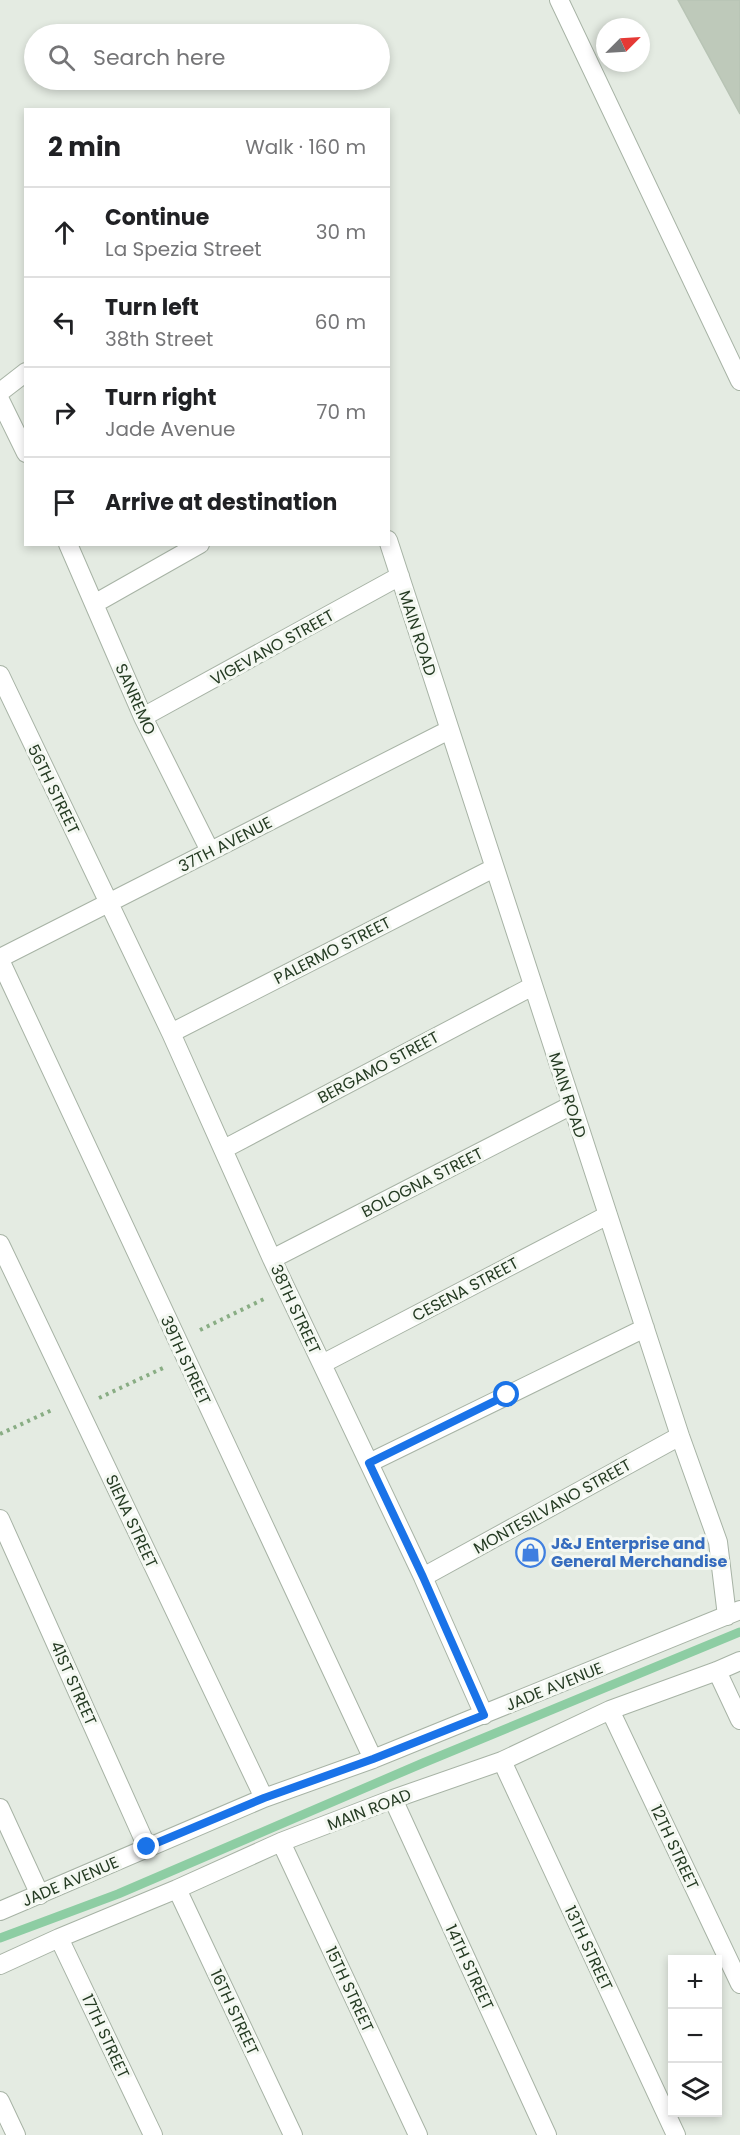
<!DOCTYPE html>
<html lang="en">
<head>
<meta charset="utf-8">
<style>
	:root { --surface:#fff; --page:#f2f2f2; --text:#202124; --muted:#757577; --line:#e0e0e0 }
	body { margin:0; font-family:Poppins,sans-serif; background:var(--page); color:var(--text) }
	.controls { position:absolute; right:18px; bottom:18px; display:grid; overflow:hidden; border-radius:0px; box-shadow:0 3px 9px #0003 }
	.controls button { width:54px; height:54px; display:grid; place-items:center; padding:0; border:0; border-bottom:2px solid var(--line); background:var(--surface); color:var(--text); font:30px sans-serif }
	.compass { position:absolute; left:596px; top:18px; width:54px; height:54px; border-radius:50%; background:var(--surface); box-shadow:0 3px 9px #0003; rotate:66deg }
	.stop { position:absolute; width:18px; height:18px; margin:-14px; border:4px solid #1a73e8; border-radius:50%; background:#fff }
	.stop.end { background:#1a73e8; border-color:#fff; box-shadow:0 2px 6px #0008 }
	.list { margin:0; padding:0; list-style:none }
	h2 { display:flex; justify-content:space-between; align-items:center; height:78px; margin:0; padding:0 24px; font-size:26px }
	h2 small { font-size:20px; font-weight:400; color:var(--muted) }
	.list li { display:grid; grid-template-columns:39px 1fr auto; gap:18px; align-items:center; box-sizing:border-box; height:90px; padding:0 24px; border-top:2px solid var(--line) }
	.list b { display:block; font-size:22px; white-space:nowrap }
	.list p { margin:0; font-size:20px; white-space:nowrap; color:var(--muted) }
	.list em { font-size:20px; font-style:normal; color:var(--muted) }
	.icon { flex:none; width:33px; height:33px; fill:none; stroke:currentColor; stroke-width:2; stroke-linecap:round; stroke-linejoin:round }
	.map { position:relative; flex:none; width:740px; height:2135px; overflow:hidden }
	.search { position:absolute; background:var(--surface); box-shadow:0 3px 9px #0003; left:24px; top:24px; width:366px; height:66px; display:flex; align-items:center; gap:15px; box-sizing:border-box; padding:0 21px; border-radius:33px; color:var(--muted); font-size:22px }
	.panel { position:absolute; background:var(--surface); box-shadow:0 3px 9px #0003; left:24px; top:108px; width:366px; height:438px; border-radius:0px }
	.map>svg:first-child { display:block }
</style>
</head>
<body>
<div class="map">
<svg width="740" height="2135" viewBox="0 0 740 2135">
	<rect width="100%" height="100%" fill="#e4ebe2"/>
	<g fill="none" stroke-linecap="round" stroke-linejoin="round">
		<path stroke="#8dcda3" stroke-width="9" d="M0,1938L118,1894L423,1763L740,1632"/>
	</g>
	<path fill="#bec9ba" stroke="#b8c4b5" stroke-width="1.5" d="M678,0H740V114Z"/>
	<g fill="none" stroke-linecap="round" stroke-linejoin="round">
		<defs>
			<path id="minor" d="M559,0L740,381
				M0,392L26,372
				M0,400L26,453
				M388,540L680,1436L718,1542L727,1616
				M68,544L143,717L210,851
				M94,604L200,544
				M0,675L171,1033L272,1259L423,1577L484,1715
				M143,717L400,576
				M0,958L449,730
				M0,960L373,1759
				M171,1033L494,868
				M224,1149L533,986
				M0,1244L264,1798
				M272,1259L572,1105
				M322,1364L608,1215
				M369,1463L645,1328
				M0,1519L147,1847
				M423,1577L680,1436
				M717,1671L740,1720
				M610,1710L740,1984
				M502,1761L676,2135
				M393,1799L547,2135
				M0,1808L40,1895
				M281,1842L418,2135
				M177,1889L293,2135
				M0,1911L264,1798L373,1759L740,1610
				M59,1938L153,2135
				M0,1965L59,1938L177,1889L281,1842L393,1799L502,1761L610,1710L717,1671L740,1661
				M0,2101L16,2135"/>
		</defs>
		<use href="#minor" stroke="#a7b3a5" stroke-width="20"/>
		<path stroke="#89ad84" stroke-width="4" stroke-dasharray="3 4.5" stroke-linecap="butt" d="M200,1330L264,1299
			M99,1398L163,1368
			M0,1434L52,1410"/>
		<use href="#minor" stroke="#fff" stroke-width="18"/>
	</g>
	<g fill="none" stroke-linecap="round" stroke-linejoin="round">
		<path stroke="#1a73e8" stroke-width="8" d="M147,1847L264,1798L373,1759L484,1715L423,1577L369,1463L507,1395"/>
	</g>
	<defs>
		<symbol id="shop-ring" viewBox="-11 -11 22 22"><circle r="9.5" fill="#f4f8f2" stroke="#3f7fe0" stroke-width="1.5"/><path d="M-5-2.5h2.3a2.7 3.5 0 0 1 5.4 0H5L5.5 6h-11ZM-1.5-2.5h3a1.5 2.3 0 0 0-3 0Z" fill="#3f7fe0"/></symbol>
	</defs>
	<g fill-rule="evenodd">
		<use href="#shop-ring" x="514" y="1536" width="33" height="33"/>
	</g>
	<g text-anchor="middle" stroke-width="6" stroke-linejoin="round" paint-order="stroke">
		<g font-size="16" fill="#253b23" stroke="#f4f8f2">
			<text transform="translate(418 633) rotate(72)" y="6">MAIN ROAD</text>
			<text transform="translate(272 647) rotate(-29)" y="6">VIGEVANO STREET</text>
			<text transform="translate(136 699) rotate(66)" y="6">SANREMO</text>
			<text transform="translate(54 789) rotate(64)" y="6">56TH STREET</text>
			<text transform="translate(225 844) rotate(-27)" y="6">37TH AVENUE</text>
			<text transform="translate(332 950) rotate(-27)" y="6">PALERMO STREET</text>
			<text transform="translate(378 1067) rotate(-28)" y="6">BERGAMO STREET</text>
			<text transform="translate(568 1095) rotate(72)" y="6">MAIN ROAD</text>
			<text transform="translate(422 1182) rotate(-27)" y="6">BOLOGNA STREET</text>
			<text transform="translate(465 1289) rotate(-28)" y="6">CESENA STREET</text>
			<text transform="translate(296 1309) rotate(65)" y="6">38TH STREET</text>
			<text transform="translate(186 1360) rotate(65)" y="6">39TH STREET</text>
			<text transform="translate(552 1506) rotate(-29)" y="6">MONTESILVANO STREET</text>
			<text transform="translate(132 1521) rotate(65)" y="6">SIENA STREET</text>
			<text transform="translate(74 1683) rotate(66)" y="6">41ST STREET</text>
			<text transform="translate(554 1686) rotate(-22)" y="6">JADE AVENUE</text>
			<text transform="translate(369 1809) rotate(-21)" y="6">MAIN ROAD</text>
			<text transform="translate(675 1847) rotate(65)" y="6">12TH STREET</text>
			<text transform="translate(70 1881) rotate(-23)" y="6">JADE AVENUE</text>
			<text transform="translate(589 1948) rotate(65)" y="6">13TH STREET</text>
			<text transform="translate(470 1967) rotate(65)" y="6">14TH STREET</text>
			<text transform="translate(350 1989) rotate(65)" y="6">15TH STREET</text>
			<text transform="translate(235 2012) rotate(65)" y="6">16TH STREET</text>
			<text transform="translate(106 2036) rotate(65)" y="6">17TH STREET</text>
		</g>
		<g font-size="16" font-weight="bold" fill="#366cbe" stroke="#f4f8f2" text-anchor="start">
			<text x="551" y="1549">J&amp;J Enterprise and<tspan x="551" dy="18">General Merchandise</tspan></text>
		</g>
	</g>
</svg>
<div class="controls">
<button>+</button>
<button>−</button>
<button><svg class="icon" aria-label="layers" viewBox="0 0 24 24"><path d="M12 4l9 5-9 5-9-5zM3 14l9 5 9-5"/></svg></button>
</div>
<svg class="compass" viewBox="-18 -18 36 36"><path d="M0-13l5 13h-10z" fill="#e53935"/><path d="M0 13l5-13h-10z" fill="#757577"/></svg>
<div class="stop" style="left:507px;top:1395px"></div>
<div class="stop end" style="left:147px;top:1847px"></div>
<div class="search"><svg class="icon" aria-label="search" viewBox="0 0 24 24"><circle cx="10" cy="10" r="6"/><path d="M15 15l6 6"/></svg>Search here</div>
<section class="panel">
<h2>2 min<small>Walk · 160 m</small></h2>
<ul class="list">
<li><svg class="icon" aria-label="ahead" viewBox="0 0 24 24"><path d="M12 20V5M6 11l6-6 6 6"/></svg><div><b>Continue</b><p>La Spezia Street</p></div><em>30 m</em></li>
<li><svg class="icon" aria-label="left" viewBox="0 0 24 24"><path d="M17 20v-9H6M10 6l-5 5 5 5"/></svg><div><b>Turn left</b><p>38th Street</p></div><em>60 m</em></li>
<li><svg class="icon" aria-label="right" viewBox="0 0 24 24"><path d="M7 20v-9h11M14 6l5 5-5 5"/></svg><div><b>Turn right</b><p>Jade Avenue</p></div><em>70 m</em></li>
<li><svg class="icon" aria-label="arrive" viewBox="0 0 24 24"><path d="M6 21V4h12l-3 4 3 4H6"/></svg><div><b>Arrive at destination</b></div></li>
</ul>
</section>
</div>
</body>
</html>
